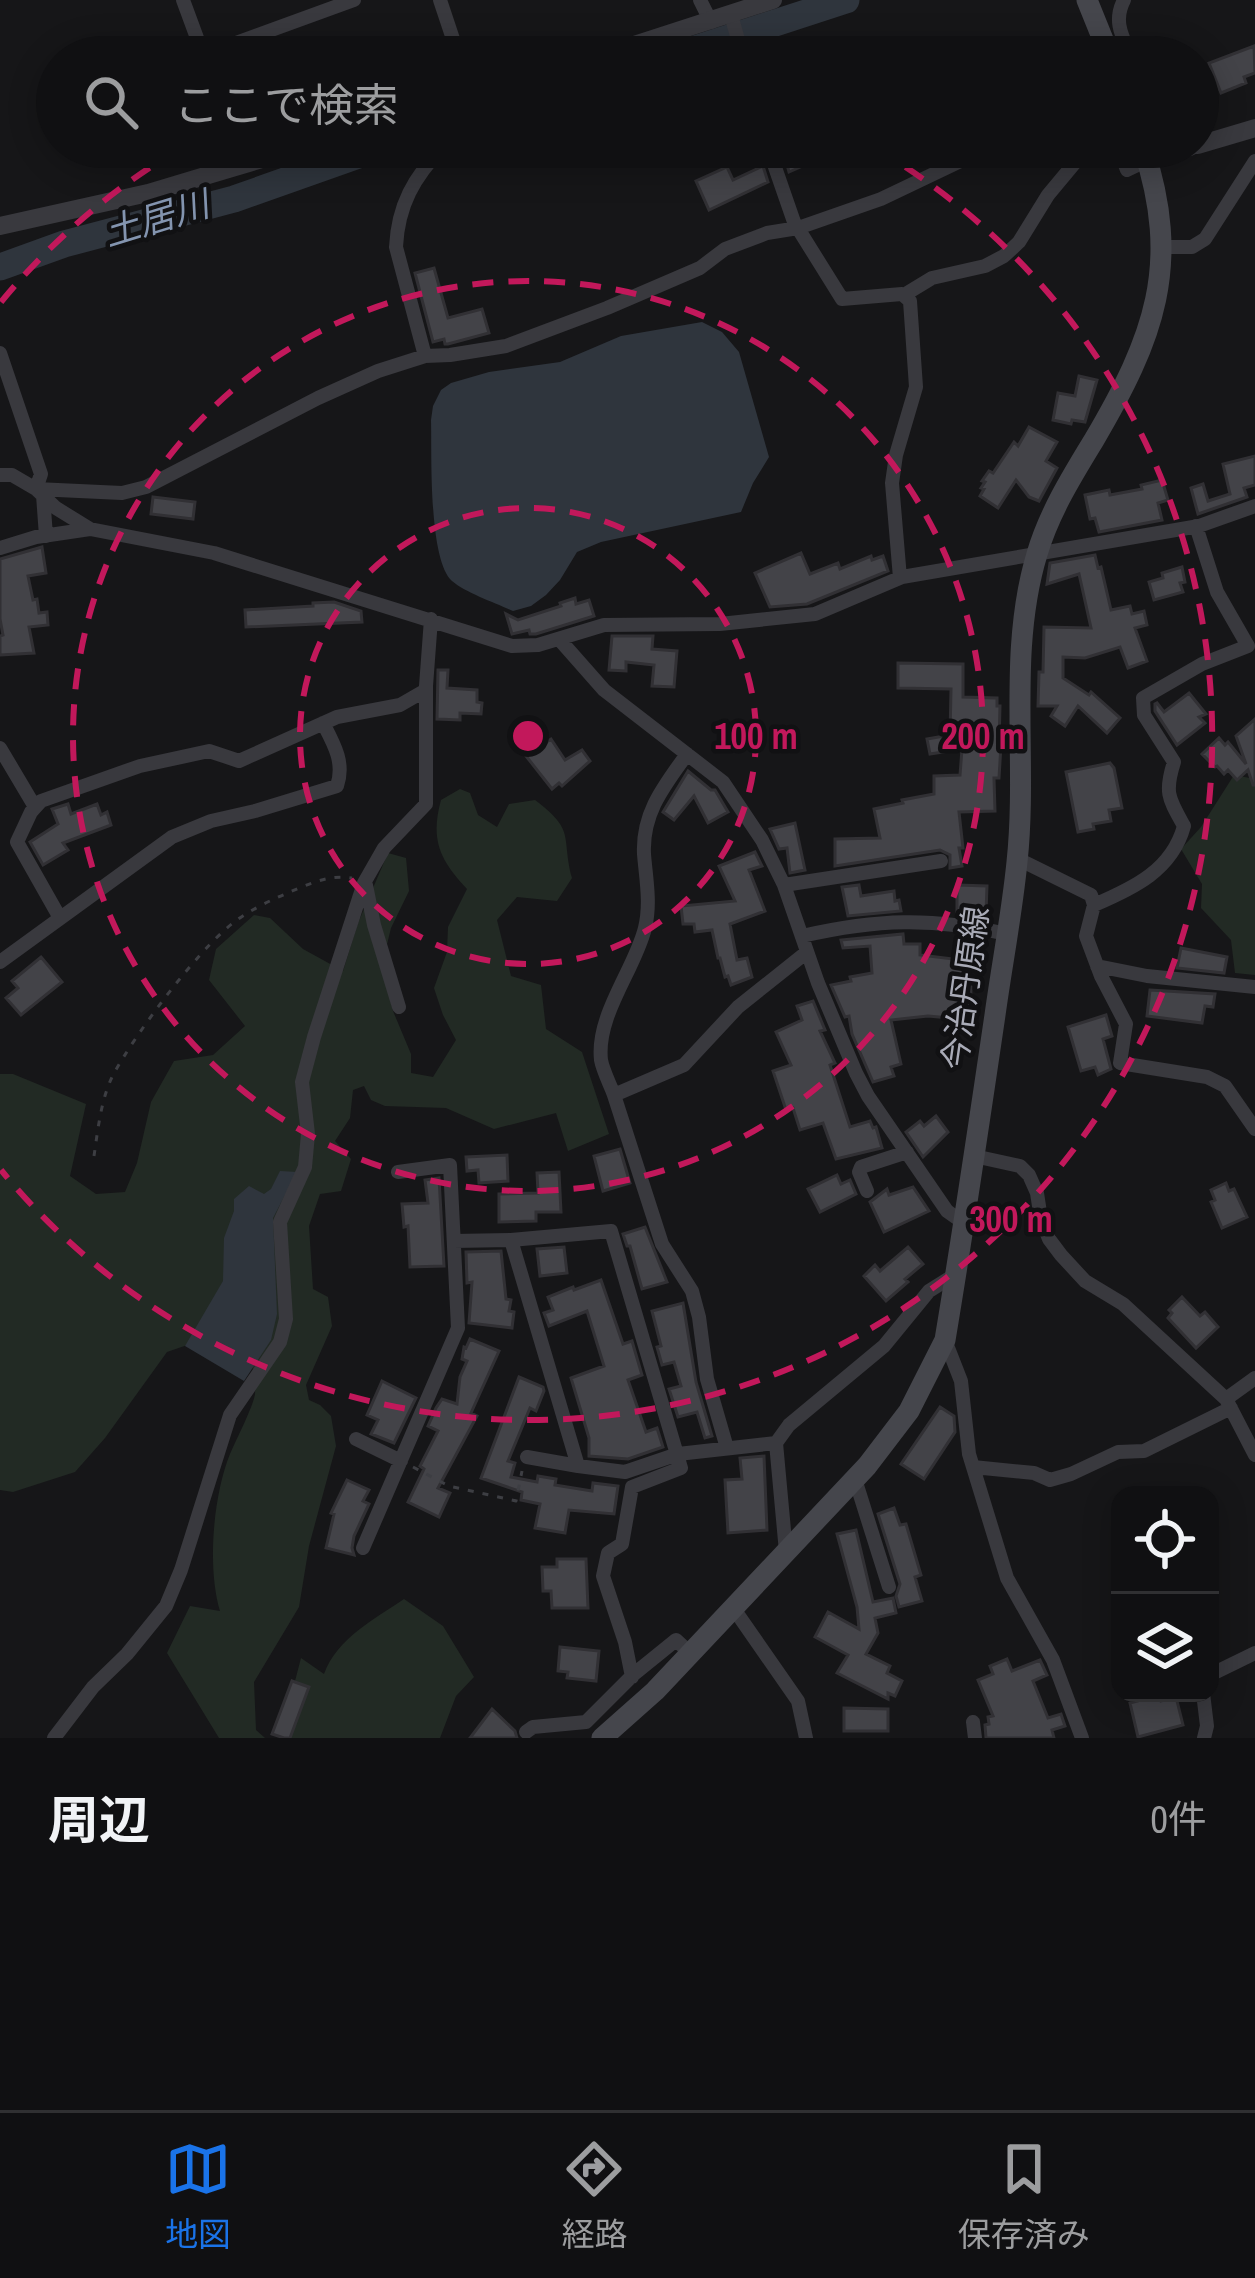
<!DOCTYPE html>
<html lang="ja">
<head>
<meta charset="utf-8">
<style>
	:root { --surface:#101012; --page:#19191b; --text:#f1f3f6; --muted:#9c9d9f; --line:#303032; --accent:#1a73e8 }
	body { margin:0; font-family:"Archivo Narrow","Noto Sans JP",sans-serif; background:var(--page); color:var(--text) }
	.controls { position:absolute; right:36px; bottom:36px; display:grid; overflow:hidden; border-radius:24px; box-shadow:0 6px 30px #0003 }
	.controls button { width:108px; height:108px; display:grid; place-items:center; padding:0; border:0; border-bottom:3px solid var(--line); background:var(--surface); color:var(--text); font:60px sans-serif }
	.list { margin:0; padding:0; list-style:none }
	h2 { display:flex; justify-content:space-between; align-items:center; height:156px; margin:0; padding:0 48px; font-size:51px }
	h2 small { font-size:39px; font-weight:400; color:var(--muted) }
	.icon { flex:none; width:66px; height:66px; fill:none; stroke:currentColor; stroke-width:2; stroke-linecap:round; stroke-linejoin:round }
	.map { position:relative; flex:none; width:1255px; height:1738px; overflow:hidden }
	.search { position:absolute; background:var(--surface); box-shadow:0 6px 30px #0003; left:36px; right:36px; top:36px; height:132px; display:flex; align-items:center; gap:30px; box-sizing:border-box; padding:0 42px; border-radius:66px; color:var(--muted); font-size:45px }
	.sheet { height:372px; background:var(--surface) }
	nav { display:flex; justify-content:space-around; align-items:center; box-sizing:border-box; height:168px; border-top:3px solid var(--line); background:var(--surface); font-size:33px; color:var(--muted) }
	nav a { display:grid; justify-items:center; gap:6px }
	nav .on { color:var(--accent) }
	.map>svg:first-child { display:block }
</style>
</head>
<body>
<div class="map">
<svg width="1255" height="1738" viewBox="0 0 1255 1738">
	<rect width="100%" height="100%" fill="#161618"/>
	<path fill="#222a24" d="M1234,775L1255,779V975L1235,973L1231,940L1201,908L1202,884L1181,849L1201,827Z
		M460,789L470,793L478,815L497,827L509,804L535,800C576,831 561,835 572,878L557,901L517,897L497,920L511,976L541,985L546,1029L582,1052L609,1134L568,1151L556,1113L494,1129L446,1108L385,1106L371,1100L364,1086L353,1090L350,1118L335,1141L351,1159L341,1191L320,1194L309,1226L313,1289L328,1297L332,1326L306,1385L309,1400L320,1405L331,1416L336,1446L309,1546L299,1607L254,1682L256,1730L265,1738H219L167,1653L190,1606L220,1611C207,1568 213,1496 230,1454C236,1440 253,1407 255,1394C257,1366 237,1313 230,1284L196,1342L167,1352L105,1438L75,1472L13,1492L0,1490V1074H13L86,1104L70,1176L96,1194L125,1192L137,1163L151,1102L174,1061L213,1055L245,1026L209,980L216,949L254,915L270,918L303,949L343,971L358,923L388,853L406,858L409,891L391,928L382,965L393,1011L411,1054V1073L433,1077L456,1040L443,1015L434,988L447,952L448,927L467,889C440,860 430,840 441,800Z
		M404,1599L443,1626L474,1677L456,1696L440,1738H283L293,1724L294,1685L301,1658L324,1674C337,1638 375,1619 404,1599Z"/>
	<path fill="#2f353d" d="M702,322L722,332L739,352L769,457L753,483L741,512L601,542L577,552L560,580L546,595L531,606L513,611C496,603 466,593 452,581C428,559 432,453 431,420L433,406L441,390L451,383L489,372L560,362L621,336Z
		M280,1171L297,1172L273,1218L277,1314L271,1340L244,1381L185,1346L223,1281L224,1238L234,1211V1199L249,1186L264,1194L271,1189Z"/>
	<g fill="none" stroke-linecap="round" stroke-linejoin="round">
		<path stroke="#2f353d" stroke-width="27" d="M670,57L846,0
			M0,267L64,244L234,199L381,147"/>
	</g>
	<path fill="#434348" stroke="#313034" stroke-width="3" d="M1254,46L1255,73L1244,77L1246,83L1221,93L1209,63Z
		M782,147H846L789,172Z
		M763,166L768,182L709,210L696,181L727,167L733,180Z
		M434,268L448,318L482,309L489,333L448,344H445L444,339L433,342L415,273Z
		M1079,376L1097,380L1085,422L1072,420L1071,424L1053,420L1058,393L1075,396Z
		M1029,427L1057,442L1046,461L1057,468L1039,501L1029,497L1016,480L998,508L980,496L984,489L981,488L985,482L982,481L989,471L993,473L1014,442L1018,446Z
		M1255,456V485L1244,488L1247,497L1198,514L1191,488L1203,484L1208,501L1230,494L1223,464Z
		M1162,480L1168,500L1158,503L1162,520L1099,532L1095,518L1090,519L1085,495L1109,490L1110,495L1142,489L1141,485Z
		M153,497L195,502L193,519L151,514Z
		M42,547L46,573L28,576L33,600L37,599L39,613L47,612L48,625L29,627L34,653L0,655V636L3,635L0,619V559Z
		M801,553L810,574L838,563L840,569L871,556L872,560L883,556L888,571L807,604L770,607L755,573Z
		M1095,555L1098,568L1101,567L1111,610L1130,606L1132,614L1144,611L1147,625L1135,628L1147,661L1128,668L1120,647L1085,658L1063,657V678L1089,695L1091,692L1120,718L1107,733L1078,706L1065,726L1051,716L1057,706H1038L1039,672H1043L1044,627L1091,628L1079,574L1047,584L1050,563Z
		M1182,567L1185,582L1180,583L1183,592L1154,600L1149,582L1163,578L1162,573Z
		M575,598L576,604L589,600L594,616L536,634H530L529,630L512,634L506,614L518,620L561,606L560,603Z
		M334,602L361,611L362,622L246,627L245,610L313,606V603Z
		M612,636H653L652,649L677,651L674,687L652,686L654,665L626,662V671L609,670Z
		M898,663L963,664V697L997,698V706H1000L999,745H1001L999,778H994L995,811L959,812L963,848H959L962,866L950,868V855L940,850L835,866V839L880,838L874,809L903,803L902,800L934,794V776L960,775L962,749L930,754L927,739L950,735L951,689L898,688Z
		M438,670H448L447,688L477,690V702L482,703L481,714L460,713V720L437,719Z
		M1189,693L1206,714L1199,717L1205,723L1177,745L1155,711V704L1157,703L1164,712Z
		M1255,719V785H1253L1248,770L1237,780L1228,770L1224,774L1217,766L1215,767L1202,754L1219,738L1225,745L1228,742L1246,764L1236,736Z
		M551,739L565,760L582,750L590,761L562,786L559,783L552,789L526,756Z
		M1110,763L1114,768L1122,808L1109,810L1111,821L1093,824L1094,829L1078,832L1066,772Z
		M688,771L711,790H715L728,812L708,823L694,796L674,820L663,812Z
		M68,804L71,814L97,804L101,815L107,812L111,825L63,843L68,850L43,865L30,842L58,824L52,809Z
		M795,823L805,870L790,873L787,848L779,849L770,829Z
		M755,852L762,866L749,870L765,911L730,924L737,960L747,958L752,977L731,985L728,976L725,977L720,958H718L712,930L695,932L694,924H683L681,906L735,901L719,866Z
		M859,885L861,896L894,891L895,901L899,900L901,911L848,916L842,887Z
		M957,885L987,886L986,913L957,912Z
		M903,934L904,944H920V955L970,961L971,997L974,998L972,1020L928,1016L891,1020L901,1064L891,1067L894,1076L873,1082L852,1034L849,1016L845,1017L831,985L851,981L850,977L872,973L870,946L843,948L841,940Z
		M1181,948L1227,957L1224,973L1177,968Z
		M41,957L62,982L21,1015L6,998L18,988L12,981Z
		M1150,990L1215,994L1213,1007L1205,1006L1202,1023L1147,1016Z
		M813,1001L825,1030L820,1031L835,1063L830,1065L850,1127L870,1121L873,1128L876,1127L882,1148L836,1159L823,1123L800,1130L793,1108L786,1110L773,1071L791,1065L776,1032L802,1020L797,1006Z
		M1106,1015L1112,1036L1103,1039L1111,1069L1098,1075L1095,1067L1081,1071L1068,1027Z
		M936,1116L948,1132L923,1157L906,1132L920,1121L924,1126Z
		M620,1149L630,1183L603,1191L594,1156Z
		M507,1155L508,1181L479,1183L478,1170L467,1171L466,1157Z
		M559,1172L561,1212H536V1221L499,1222V1194L538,1193L537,1173Z
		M837,1175L841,1184L850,1180L856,1194L820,1212L808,1189Z
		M439,1178L444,1266L410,1267L408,1226L404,1227L402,1204L428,1203L425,1180Z
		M1226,1183L1229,1191L1234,1189L1247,1217L1222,1228L1211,1202L1215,1200L1211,1190Z
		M913,1187L929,1211L884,1232L870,1202L887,1189L889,1195Z
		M645,1227L667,1282L642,1289L630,1246H627L623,1234Z
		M564,1247L567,1273L540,1276L537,1249Z
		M908,1247L923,1264L905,1279L908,1282L886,1301L864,1276L875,1265L880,1271Z
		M501,1251L506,1299L511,1300L509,1311L514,1312L512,1328L469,1323L472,1282L467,1283L466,1252Z
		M601,1280L623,1344L632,1341L642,1375L628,1380L646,1432L657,1428L663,1447L628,1459L589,1456V1438L571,1378L604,1366L587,1311L549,1326L544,1313L553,1310L548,1297L573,1287L574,1290Z
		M1182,1297L1200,1316L1205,1312L1218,1327L1196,1348L1168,1318L1172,1313L1169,1310Z
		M683,1303L696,1382L712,1436L705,1438L697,1412L678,1417L669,1389L681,1386L674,1362L662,1365L657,1347L661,1346L652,1311Z
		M470,1339L499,1351L471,1413L477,1416L438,1488L450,1493L439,1517L408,1502L424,1469L420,1466L438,1431L428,1426L436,1408L442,1399L457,1404L460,1377L467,1361L462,1359L464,1347L466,1348Z
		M519,1377L543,1387L544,1391L536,1411L530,1408L508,1461L515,1463L511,1477L537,1482L538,1476L556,1479L555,1485L592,1491L593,1483L618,1486L614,1514L569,1510L565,1533L535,1528L540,1504L521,1500L522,1492L481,1478Z
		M382,1381L416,1398L394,1443L371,1434L378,1420L367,1415Z
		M940,1407L954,1416L955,1432L924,1479L901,1464Z
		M764,1456L767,1530L728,1533L725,1480L742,1479L740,1458Z
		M347,1480L369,1490L363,1501L369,1504L354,1536L352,1548L354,1555L326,1548L334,1514L331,1513Z
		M894,1508L900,1525L906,1524L921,1575L915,1577L922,1601L899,1607L896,1596L900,1584L878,1514Z
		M856,1530L873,1602L893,1598L896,1613L875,1618L878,1633L866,1654L890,1666L887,1673L902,1681L895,1696L888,1693V1699L837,1673L848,1655L815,1637L828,1612L859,1629L857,1607L837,1534Z
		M557,1559H586L588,1608H552L551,1591H543L542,1567H557Z
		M560,1647L599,1651L596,1681L567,1678L568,1672L558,1671Z
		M1007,1659L1012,1671L1040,1660L1047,1675L1033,1681L1048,1718L1061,1714L1065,1726L1052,1730L1054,1738H986L985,1725L989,1724L988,1717L993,1716L978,1680L993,1674L990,1666Z
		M292,1681L309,1687L290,1738H284L272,1734Z
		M1159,1695L1161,1701L1176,1697L1183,1725L1138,1737L1130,1703Z
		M844,1708L888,1709V1731H844Z
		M492,1709L515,1731L517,1738H470Z"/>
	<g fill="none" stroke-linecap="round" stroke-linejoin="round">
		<path stroke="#3d3e43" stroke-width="3" stroke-dasharray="6 9" stroke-linecap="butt" d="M94,1156C98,1129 101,1099 113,1075C136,1033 196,952 233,923C252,908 276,898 299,888C317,881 332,875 352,878
			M413,1467L449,1486L516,1501L522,1471"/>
		<path stroke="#39393e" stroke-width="14" d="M183,0L204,57
			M440,0L459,57
			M700,0L711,22
			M1124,0C1113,21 1122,36 1131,57
			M731,15L743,57
			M203,55L354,0
			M234,147L241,166
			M768,147L794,222L842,299L902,294L910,301L916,387L896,455L892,483L900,578
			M1118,147L1127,170L1148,160
			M1163,247H1192L1205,239L1255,161
			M904,295L932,278L985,266L1004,256L1019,242L1048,195L1088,147
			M0,353L41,474L36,489L122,493L146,487L318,398L378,371L425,356L450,355L506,346L607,308L700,268L725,249L767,233L798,228L881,199L990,147
			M425,356L396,247C398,205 414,177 443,147
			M0,475H12L36,489L56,508L90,529L214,553L512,646L538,645L604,625L720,624L815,614L902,577L1199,526L1255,506
			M43,495L46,536
			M0,548L36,537L90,529
			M559,639L604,690L723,782L762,840L784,885L818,983L856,1073L868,1096L947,1211L964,1223
			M0,748L35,807
			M687,754C664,786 642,813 644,854C646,879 651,903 645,928C635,969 596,1015 601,1060C603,1071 610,1084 614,1095L684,1065L738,1007L807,952
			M1018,859L1091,895L1094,905L1086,936L1101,976L1126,1024L1120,1063L1207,1077L1225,1086L1255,1129
			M366,885L374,925L399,1007
			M784,885L941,861
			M1094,905C1134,888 1172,870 1184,826C1169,799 1164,793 1174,762L1144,715L1143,698L1202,664L1248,646L1217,592L1196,526
			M60,918L17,842L31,812L41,801L140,766L209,751L239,761L337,717L400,705L426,690
			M802,936C877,919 931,917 1007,934
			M0,962L172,837L211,821L255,811L337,786C345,763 334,744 323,723
			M1097,966L1147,976L1255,987
			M614,1095L662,1244L692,1291L699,1317L707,1379L727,1448
			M974,1156L1020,1166L1029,1175L1037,1193L1041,1219L1049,1239L1061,1255L1085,1281L1123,1304L1226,1399L1255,1455
			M867,1191L859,1172L861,1167L907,1152
			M511,1240L578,1466L625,1472L678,1454L776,1443L786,1552
			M454,1241L511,1240L611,1231L681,1468L632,1487L622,1544L608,1553L603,1576L625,1642L632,1677
			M945,1340L961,1381L969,1454L1007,1578L1053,1660L1082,1738
			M1226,1399L1255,1378
			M356,1439L401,1461
			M776,1443L789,1425L884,1346L929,1291L956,1274
			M527,1457L578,1466
			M973,1467L1034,1473L1050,1480L1071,1474L1118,1452L1144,1451L1231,1408
			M855,1479L889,1587
			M363,1548L458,1328L450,1165L398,1172
			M734,1609L798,1701L806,1738
			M1210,1675L1255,1653
			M1203,1693L1207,1726L1204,1738
			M973,1722L975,1738
			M526,1732L533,1727L586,1722L634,1674L676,1640L690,1653
			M54,1738L93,1687L127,1654L166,1606L181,1570L230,1415L280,1342L286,1319L280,1222L305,1167L308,1134L302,1082L314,1037L364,883L384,848L426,804V686L431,619"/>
		<path stroke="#39393e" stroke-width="18" d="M597,57L773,0
			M1198,145L1255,128
			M1148,160L1190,147
			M0,226L148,193L302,147"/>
		<path stroke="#45464c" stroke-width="21" d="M1087,0L1110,57
			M602,1738L655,1691L867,1466L909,1411L945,1340C963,1232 979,1124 995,1015C1002,964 1012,913 1017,862C1028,760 1007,653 1037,554C1049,513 1072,476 1094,440C1154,338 1182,265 1143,147"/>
	</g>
	<g fill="none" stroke="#c2185b" stroke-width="6" stroke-dasharray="21 15">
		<circle cx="528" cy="736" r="228"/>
		<circle cx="528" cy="736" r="455"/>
		<path d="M1 302A683 683 0 0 1 181 148M457 57A683 683 0 0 1 599 57M875 148A683 683 0 1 1 1 1170"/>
	</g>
	<g text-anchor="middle" stroke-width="9" stroke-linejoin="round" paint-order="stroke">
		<g font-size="33" fill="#a9abb7" stroke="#111113">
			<text transform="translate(965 988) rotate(-82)" y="12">今治丹原線</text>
		</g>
		<g font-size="36" font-style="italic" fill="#8394af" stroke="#111113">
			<text transform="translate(156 218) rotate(-17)" y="13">土居川</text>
		</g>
	</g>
	<circle cx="528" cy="736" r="18" fill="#c2185b" stroke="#111113" stroke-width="6"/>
	<g font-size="36" text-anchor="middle" font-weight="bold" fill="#c2185b" stroke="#111113" stroke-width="9" stroke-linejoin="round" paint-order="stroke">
		<text x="756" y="749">100 m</text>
		<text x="983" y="749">200 m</text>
		<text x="1011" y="1232">300 m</text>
	</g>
</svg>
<div class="controls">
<button><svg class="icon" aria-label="locate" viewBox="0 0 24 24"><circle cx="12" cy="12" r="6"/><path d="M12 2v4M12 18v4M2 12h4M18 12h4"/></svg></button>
<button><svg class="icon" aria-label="layers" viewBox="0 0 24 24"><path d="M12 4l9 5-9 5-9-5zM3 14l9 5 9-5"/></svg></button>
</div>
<div class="search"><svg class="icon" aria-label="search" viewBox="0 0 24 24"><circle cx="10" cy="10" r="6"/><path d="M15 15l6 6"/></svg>ここで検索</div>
</div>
<section class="sheet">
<h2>周辺<small>0件</small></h2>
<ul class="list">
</ul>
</section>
<nav>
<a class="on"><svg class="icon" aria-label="map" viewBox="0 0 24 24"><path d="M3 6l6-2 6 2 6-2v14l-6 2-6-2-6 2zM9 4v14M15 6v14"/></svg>地図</a>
<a><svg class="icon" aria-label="directions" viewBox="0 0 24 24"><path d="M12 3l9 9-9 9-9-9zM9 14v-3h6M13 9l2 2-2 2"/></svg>経路</a>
<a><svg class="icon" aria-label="saved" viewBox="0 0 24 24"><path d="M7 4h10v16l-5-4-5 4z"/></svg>保存済み</a>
</nav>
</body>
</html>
